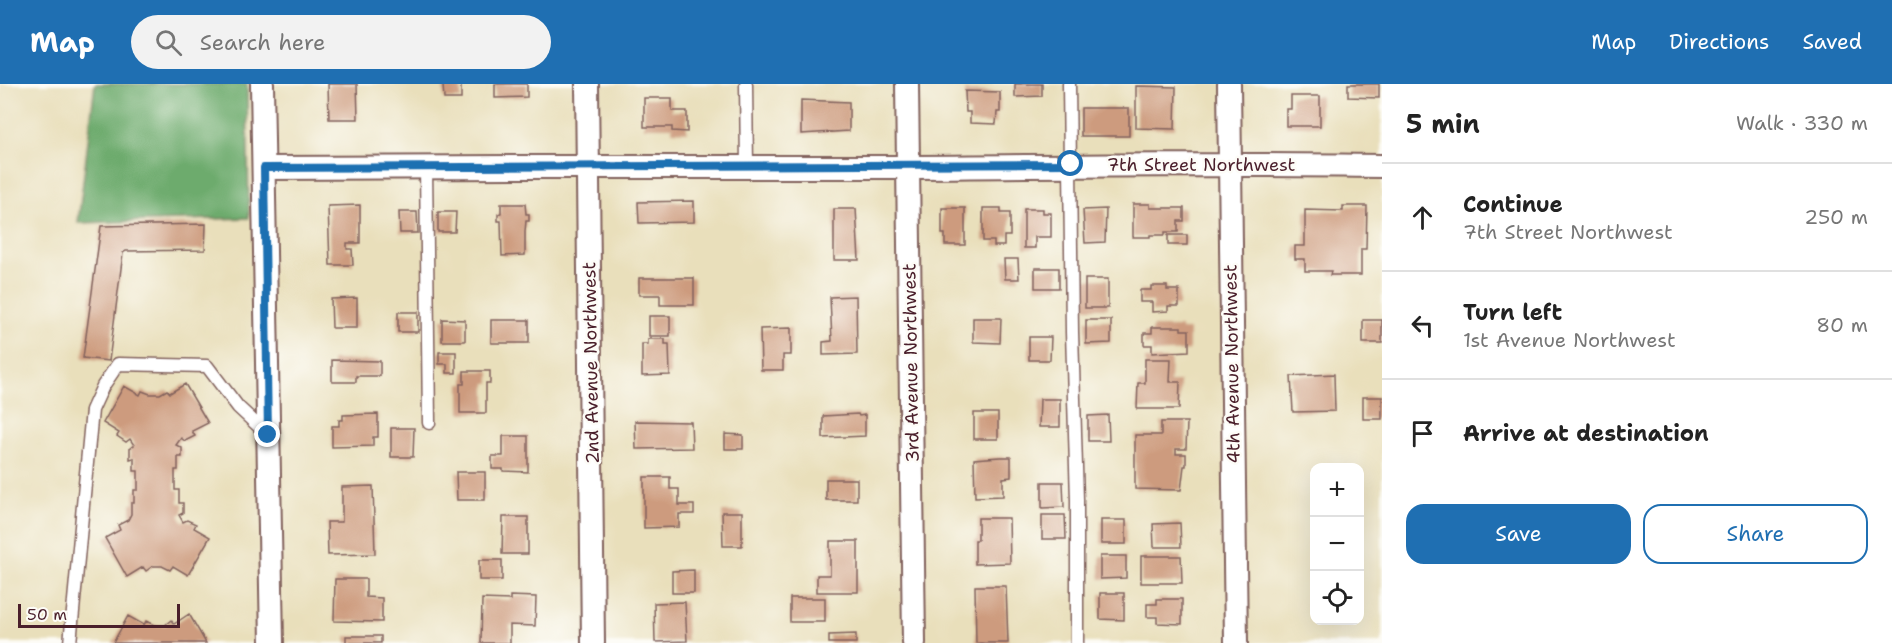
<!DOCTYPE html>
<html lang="en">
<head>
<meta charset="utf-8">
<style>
	:root { --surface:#fff; --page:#f2f2f2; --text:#222; --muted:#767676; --line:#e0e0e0; --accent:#1f6fb2 }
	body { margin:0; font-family:"Shantell Sans",sans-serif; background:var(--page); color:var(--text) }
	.controls { position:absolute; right:18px; bottom:18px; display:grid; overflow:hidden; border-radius:12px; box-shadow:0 6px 24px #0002 }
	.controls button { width:54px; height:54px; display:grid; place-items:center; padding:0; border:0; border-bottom:2px solid var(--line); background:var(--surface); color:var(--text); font:30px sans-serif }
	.scale { position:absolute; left:18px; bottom:15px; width:162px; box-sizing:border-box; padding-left:6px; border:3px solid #4a1f2b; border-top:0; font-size:16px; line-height:21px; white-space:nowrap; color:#4a1f2b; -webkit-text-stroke:4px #fdfcf7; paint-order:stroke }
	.stop { position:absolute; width:18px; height:18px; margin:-14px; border:4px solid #1f6fb2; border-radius:50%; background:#fff }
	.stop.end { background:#1f6fb2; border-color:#fff; box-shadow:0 2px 6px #0008 }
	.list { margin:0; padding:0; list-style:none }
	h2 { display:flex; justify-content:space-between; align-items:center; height:78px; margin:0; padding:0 24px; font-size:26px }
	h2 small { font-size:20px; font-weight:400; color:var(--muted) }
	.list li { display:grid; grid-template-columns:39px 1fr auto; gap:18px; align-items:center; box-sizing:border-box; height:108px; padding:0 24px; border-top:2px solid var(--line) }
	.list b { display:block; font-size:22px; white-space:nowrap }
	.list p { margin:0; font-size:20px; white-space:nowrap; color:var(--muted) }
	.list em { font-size:20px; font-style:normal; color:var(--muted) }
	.actions { display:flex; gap:12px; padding:18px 24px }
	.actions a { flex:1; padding:14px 0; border:2px solid var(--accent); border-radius:18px; text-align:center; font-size:21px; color:var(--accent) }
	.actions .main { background:var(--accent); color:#fff }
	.icon { flex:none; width:33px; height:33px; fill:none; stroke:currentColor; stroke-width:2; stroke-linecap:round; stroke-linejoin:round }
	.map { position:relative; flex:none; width:1382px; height:559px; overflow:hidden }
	header { display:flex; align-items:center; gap:36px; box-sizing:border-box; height:84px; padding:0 30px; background:var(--accent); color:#fff }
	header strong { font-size:28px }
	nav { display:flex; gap:33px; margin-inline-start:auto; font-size:21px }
	.search { width:420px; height:54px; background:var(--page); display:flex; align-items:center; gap:15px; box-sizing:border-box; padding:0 21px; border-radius:33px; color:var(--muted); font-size:22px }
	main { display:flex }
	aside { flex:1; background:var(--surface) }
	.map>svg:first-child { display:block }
</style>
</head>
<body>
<header>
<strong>Map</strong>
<div class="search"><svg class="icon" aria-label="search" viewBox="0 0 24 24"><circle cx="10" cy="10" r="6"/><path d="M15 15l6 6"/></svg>Search here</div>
<nav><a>Map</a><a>Directions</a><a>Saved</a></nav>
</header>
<main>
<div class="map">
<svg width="1382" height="559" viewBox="0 0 1382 559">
	<rect width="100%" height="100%" fill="#fdfcf7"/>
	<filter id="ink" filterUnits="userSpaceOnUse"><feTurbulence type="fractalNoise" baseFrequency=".0167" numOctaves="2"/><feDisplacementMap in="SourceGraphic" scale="12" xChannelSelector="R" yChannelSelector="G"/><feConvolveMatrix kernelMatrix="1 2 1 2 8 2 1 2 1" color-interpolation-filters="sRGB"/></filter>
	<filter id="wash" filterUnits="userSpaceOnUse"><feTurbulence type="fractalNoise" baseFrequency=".008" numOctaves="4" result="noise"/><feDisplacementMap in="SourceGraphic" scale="24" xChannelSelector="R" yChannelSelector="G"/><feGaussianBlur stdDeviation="1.35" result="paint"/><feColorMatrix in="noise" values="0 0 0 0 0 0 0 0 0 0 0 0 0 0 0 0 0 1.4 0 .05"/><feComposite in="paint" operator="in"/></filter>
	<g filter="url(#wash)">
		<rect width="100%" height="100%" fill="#e9dfbb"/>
		<path fill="#6dab6d" stroke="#5c654c" stroke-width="1.5" d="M95,0H247L249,134L78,139Z"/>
		<g id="blocks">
			<path fill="#cd9b7e" d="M328,0H357L358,35H329Z
				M495,0H527V13L495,14Z
				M1015,0H1042V12L1015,13Z
				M1348,0H1379V14L1348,13Z
				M443,1H461V15H444Z
				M1136,2L1176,3L1175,45L1136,44Z
				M965,7L1000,8V28H997L996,40L970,39V28H966Z
				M1291,12H1320V42H1286V25H1291Z
				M644,14H672V27H687V48L672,47V43H644Z
				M801,16L849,18V47L801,50Z
				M1081,24H1129V52H1081Z
				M694,117V138L639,139L638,118Z
				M501,120H525L526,130H529V137H526L525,147V171L502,172L501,137H498V130L501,129Z
				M1133,120H1150V124H1184V137H1178V148H1165V151H1150V153H1133Z
				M360,121V159H347V165H352L353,181H330L328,122Z
				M1343,122H1367L1366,165H1361V191H1330L1331,187H1305V175H1295V162H1305V126L1343,127Z
				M942,124H965V161H945V150H942Z
				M983,124H1001V129H1010V152H1004V162H994V157H983Z
				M834,125H856L859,176H834Z
				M1024,125H1043V129H1051V153H1035V164H1024Z
				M1106,125L1105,158L1085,159L1083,126Z
				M399,128H417L418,149H400Z
				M438,128H456L455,148H438Z
				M206,140L205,166L126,167L123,169L109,277L83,274L101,142Z
				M1168,151H1187V161H1168Z
				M1004,175H1018L1019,195H1005Z
				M1035,184H1059V204H1035Z
				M639,194H694V221H660V211H639Z
				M1085,195H1108V224H1085Z
				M1151,202H1167V206H1179V222H1168V227L1152,228V218H1140V206H1151Z
				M856,212L857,270L823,271V258L832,257L830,213Z
				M357,214V244H332L331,215Z
				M398,228H418V248H398Z
				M649,232H670V252H649Z
				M973,234H1001L1000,259L973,258Z
				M442,235L465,236V257H442Z
				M491,236H529V259H491Z
				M1086,236H1111V259L1086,260Z
				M1363,236H1382V259H1363Z
				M1152,243H1181V246H1189V267L1152,269V261H1144V249H1152Z
				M791,244V271H783V286H761L760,245Z
				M1029,253H1051L1050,276H1029Z
				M648,255H665V260H669L670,291L642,292V260H648Z
				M439,268H456V289H447V280H439Z
				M1145,275H1171L1170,298H1180L1179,325H1137L1138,299H1145Z
				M332,276L380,277V292H356V298H332Z
				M464,287H490V299H486V329H460V300H464Z
				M1334,290L1335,327L1293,328L1291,292Z
				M185,300L208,339L192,347L195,352L185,357L181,354L176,361L182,364V373H178V386H175V406H179V419H183V429L179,431L183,438L187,436L196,440L194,444L210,453L188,491L173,482L170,486L162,482H153L146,487L143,483L127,493L105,454L120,446L118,441L128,436L131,430V419H134V406H138V387H134V374L130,375V364L134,361L130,355L126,358L117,352L119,349L103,339L124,302L140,311L142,307L150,310H160L167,306L170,309Z
				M1363,313H1382V335H1363Z
				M1040,315H1060V343H1039Z
				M974,329H998V355H974Z
				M378,330V353H373V362L332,363V342H339V336H343V331Z
				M858,330L859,332L865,331V352L823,354V332Z
				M1108,331L1109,357H1088V332Z
				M635,337L691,338L692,364L636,365Z
				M1161,338H1187L1186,365H1176V370H1186V382H1184L1181,406L1135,405V351H1161Z
				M391,344H414L413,373H391Z
				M725,350L743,351V365H725Z
				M503,352H528V388L503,387V385H492V372H503Z
				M1000,373H1011V393L1003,394V412L975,413L974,375Z
				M456,388H485V416H457Z
				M644,393H670V405H679V421H694V430H679V443L644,444Z
				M826,395H857V416H826Z
				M1042,398H1063L1064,423L1042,424Z
				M373,402L375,470L328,471L327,438H342V403Z
				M722,428H742V462H723Z
				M1042,431H1065L1066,455H1042Z
				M503,433H528V470H502Z
				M978,434H1009L1010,479L975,480V456H978Z
				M1101,436H1126V460H1101Z
				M1180,439L1181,463H1154L1153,440Z
				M830,457H858V508H817V491H830Z
				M1100,472H1126V494L1100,495Z
				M1141,472H1181L1182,499H1141Z
				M479,476H502V496H479Z
				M694,486V509H672V487Z
				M335,495H366V513L382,514V538L334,537Z
				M975,502H1006L1008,559H976Z
				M1100,509H1124V536L1100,535Z
				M510,512L536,513L535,542L510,541V559H481L482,515L510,516Z
				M790,514H825V538H790Z
				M1157,515H1182V540L1157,539V533H1147V520H1157Z
				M685,518L687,557L655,558L654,519Z
				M189,530L206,559H113L128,532L144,541L146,537L154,541H165L171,536L174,540Z
				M856,550V559H829V551Z
				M346,552H381V559H346Z"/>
		</g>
	</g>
	<g filter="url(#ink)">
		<use href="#blocks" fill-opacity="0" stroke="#82625d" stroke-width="1.5"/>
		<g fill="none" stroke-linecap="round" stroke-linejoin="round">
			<defs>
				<path id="service" d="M746,0L747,83
					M1069,0L1072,248L1077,416V559
					M426,82L429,339
					M70,559L92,326L103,302L118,280L207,282L238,323L267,350"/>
				<path id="minor" d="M262,0L272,559
					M587,0L593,559
					M907,0L914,559
					M1229,0L1236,559
					M264,84C477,82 691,83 904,83C1064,82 1223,79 1382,82"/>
			</defs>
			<use href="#service" stroke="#82625d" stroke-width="15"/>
			<use href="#minor" stroke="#82625d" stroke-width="26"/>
			<use href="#service" stroke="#fff" stroke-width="12"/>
			<use href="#minor" stroke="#fff" stroke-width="22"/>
		</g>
	</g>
	<g fill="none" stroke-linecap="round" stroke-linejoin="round" filter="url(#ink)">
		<path stroke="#1f6fb2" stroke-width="8" d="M268,351L264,84L1071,80"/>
	</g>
	<g text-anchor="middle" stroke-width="5" stroke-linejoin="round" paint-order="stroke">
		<g font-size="18" fill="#4a1f2b" stroke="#fdfcf7">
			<text x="1201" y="87">7th Street Northwest</text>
			<text transform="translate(591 279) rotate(-91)" y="6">2nd Avenue Northwest</text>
			<text transform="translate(911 279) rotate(-91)" y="6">3rd Avenue Northwest</text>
			<text transform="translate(1232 280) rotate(-91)" y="6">4th Avenue Northwest</text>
		</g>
	</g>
</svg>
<div class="controls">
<button>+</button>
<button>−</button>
<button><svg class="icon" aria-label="locate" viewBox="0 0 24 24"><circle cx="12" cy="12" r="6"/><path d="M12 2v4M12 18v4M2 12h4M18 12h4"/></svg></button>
</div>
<div class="scale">50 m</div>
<div class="stop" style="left:1071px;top:80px"></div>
<div class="stop end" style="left:268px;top:351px"></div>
</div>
<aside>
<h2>5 min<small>Walk · 330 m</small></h2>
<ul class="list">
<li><svg class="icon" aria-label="ahead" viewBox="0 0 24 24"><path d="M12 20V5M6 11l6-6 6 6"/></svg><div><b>Continue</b><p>7th Street Northwest</p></div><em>250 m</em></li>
<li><svg class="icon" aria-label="left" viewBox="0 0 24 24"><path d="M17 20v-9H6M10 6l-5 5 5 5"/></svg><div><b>Turn left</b><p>1st Avenue Northwest</p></div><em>80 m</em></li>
<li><svg class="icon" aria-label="arrive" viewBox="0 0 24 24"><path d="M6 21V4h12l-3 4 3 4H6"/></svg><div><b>Arrive at destination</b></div></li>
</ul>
<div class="actions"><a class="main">Save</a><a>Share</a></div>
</aside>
</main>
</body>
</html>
